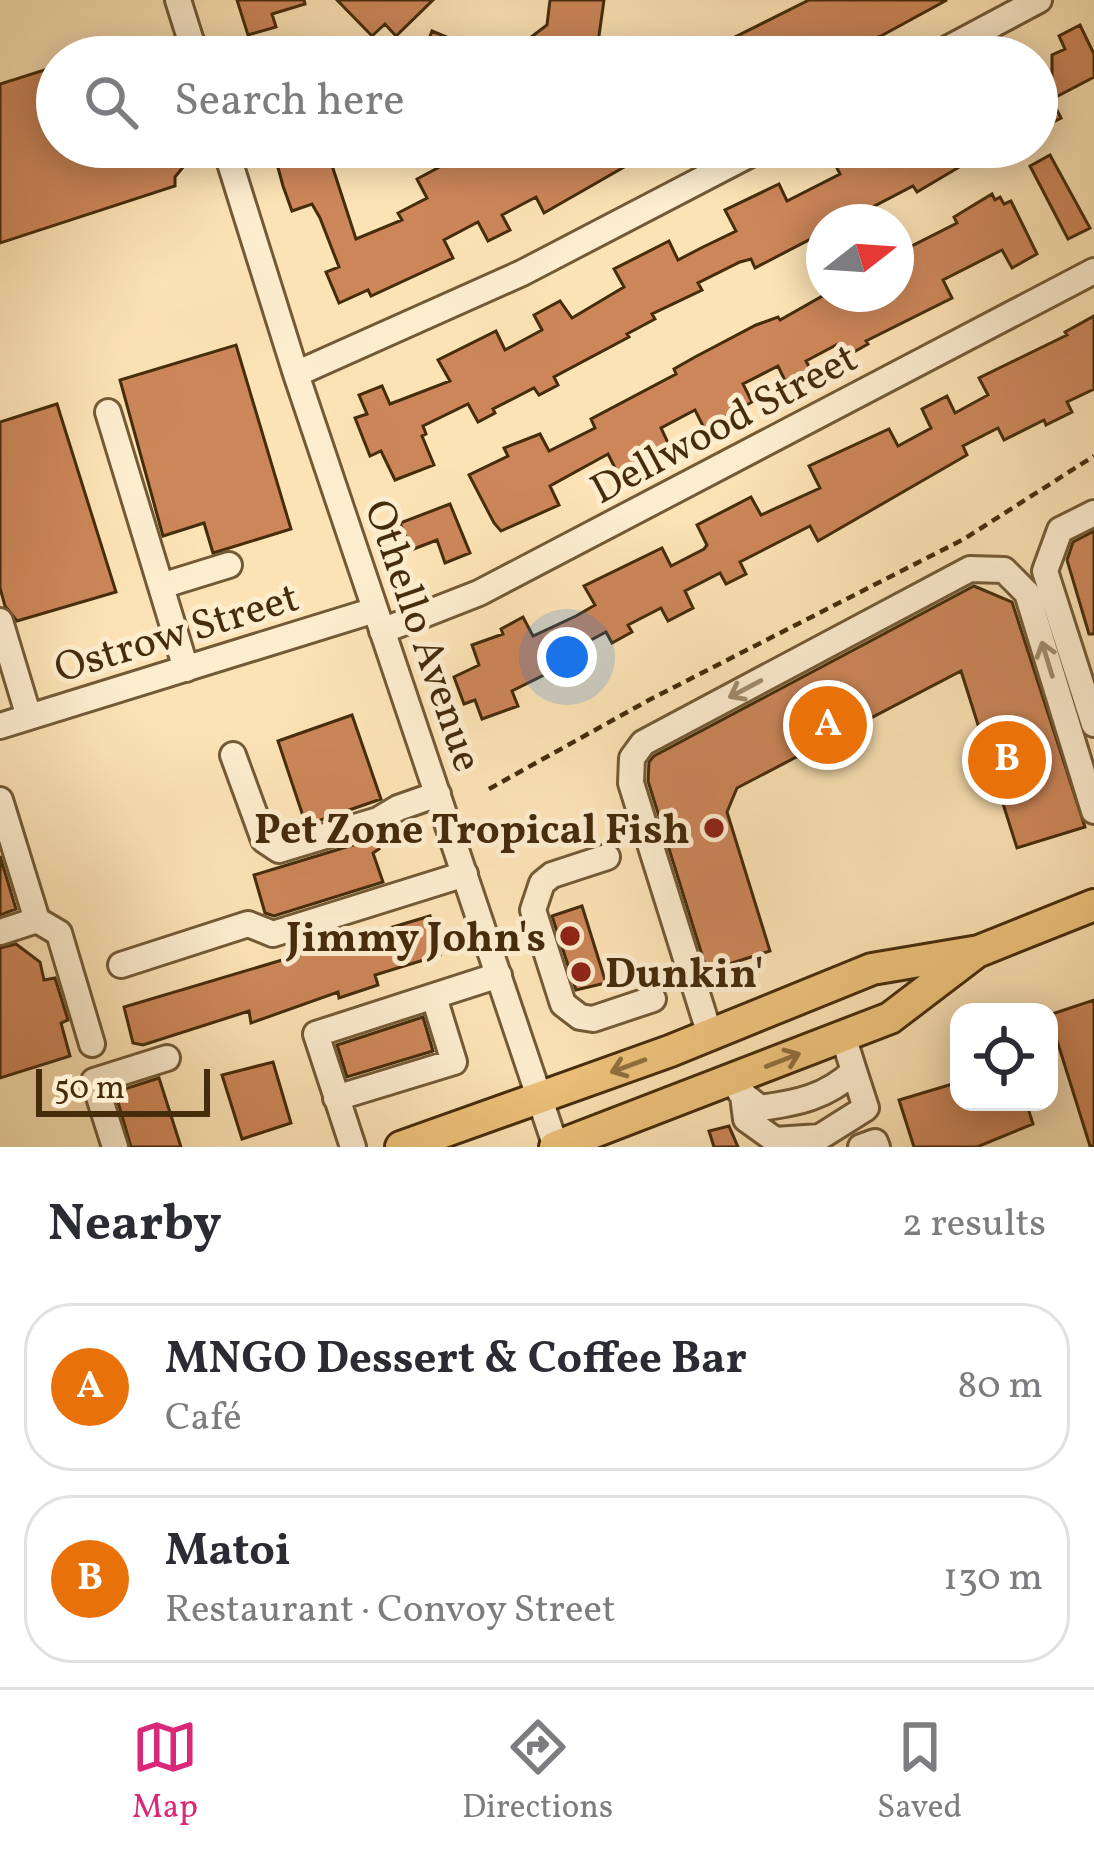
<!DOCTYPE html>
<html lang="en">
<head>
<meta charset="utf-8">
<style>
	:root { --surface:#fff; --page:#f2f2f3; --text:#2b2b33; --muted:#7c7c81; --line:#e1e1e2; --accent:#db2777 }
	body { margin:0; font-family:Vollkorn,serif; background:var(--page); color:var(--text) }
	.controls { position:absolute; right:36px; bottom:36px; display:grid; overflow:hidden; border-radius:24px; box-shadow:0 6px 30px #0003 }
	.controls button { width:108px; height:108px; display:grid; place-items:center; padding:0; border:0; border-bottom:3px solid var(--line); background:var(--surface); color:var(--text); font:60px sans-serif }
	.compass { position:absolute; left:806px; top:204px; width:108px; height:108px; border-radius:50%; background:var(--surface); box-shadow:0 6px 30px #0003; rotate:73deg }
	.scale { position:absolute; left:36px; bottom:30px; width:174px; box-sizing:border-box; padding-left:12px; border:6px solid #452c0b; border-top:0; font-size:33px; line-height:42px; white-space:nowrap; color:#452c0b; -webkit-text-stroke:9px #fdedcf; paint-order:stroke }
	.you { position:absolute; left:567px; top:657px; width:42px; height:42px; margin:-30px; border:9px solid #fff; border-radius:50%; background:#1a73e8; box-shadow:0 0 0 18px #1a73e833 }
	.badge { display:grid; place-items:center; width:78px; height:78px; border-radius:50%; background:var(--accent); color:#fff; font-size:39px; font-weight:700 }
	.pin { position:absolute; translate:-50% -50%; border:6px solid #fff; box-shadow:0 3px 12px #0006 }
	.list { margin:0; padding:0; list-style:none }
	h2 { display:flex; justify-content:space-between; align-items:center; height:156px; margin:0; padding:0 48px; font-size:51px }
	h2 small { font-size:39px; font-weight:400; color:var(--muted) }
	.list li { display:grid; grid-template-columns:78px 1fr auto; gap:36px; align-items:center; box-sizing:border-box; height:168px; margin:0 24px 24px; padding:0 24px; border:3px solid var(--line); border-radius:48px }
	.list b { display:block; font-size:45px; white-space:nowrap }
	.list p { margin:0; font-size:39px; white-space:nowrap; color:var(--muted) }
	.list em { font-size:39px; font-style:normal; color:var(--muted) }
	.icon { flex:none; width:66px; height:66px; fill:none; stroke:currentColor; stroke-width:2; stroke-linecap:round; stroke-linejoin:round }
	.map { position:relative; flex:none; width:1094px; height:1147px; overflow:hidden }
	.search { position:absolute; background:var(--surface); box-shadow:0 6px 30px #0003; left:36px; right:36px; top:36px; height:132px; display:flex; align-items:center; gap:30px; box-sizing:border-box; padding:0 42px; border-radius:66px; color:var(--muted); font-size:45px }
	.sheet { height:540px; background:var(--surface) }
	nav { display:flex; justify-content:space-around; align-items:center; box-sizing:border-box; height:168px; border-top:3px solid var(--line); background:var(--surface); font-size:33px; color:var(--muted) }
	nav a { display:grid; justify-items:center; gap:6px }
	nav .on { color:var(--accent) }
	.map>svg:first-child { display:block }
</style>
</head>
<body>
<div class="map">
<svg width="1094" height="1147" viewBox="0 0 1094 1147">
	<rect width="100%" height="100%" fill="#fce3b5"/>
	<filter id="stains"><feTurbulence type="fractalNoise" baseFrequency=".00167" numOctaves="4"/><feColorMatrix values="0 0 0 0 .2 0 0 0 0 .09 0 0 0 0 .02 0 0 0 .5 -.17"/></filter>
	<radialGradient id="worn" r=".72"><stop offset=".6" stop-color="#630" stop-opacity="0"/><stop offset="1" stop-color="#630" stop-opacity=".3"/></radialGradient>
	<path fill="#cc8659" stroke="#452c0b" stroke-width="3" d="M237,0H304L305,4L272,14L276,27L248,35Z
		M337,0H433L396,36L385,24L372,36Z
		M550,0H604L596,57H505L547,25Z
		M809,0H947L881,36L830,57H695Z
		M1080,25L1094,54V77L1052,99V55L1065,49L1059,36Z
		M432,31L494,57H422Z
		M57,66V147H179L184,166L175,177V186L0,243V84Z
		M1037,71L1061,118L1037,130Z
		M291,147H326L356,239L402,220L398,213L427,198L417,179L477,147H659L544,213L536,197L502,215L510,230L488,241L478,222L444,240L453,258L371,296L368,290L339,303L326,272L339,267L320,218L312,204L292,211L283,186L274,153Z
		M856,147H862L870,161L896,147H993L917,192L913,186L867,210L873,222H824V232L755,268L751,259L740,262L698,283L702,290L652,314L655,319L627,334L629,337L554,377L558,385L539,395L534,388L493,409L495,413L478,422L468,404L423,426L426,434L422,436L434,465L395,480L381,451L370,456L355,418L367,414L359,395L382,386L390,404L450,381L438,360L496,331L505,350L542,330L534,315L560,301L572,318L624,287L614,269L669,241L678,260L701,248L736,231L725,210L779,184L787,201L840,174L833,160Z
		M1050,155L1090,228L1068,239L1030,166Z
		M992,194L995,200L1000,197L1004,204L1011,201L1037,254L1012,268L1002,250L943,280L952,298L866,341L868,344L845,357L838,344L806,361L813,374L788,387L778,366L743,384L752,402L730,414L704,428L695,410L661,428L670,447L618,474L608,454L550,486L559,505L501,531L494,523L469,475L508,456L504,448L540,434L549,451L595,428L591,419L676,374L674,369L695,357L756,325L778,317L780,320L826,294H896V254L957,223L954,217Z
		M1094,316V389L1067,402L1072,412L1046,425L1044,420L1004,440L998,428L963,446L967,455L818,541L810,526L740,562L746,574L726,584L720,573L685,591L693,608L668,621L661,608L628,625L632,632L612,643L606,632L552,661L556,669L512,691L518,706L482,719L475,700L464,704L454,677L479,665L472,645L503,634L501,629L523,617L533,636L576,616L595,605L584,586L662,548L671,566L704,549L707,545L697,525L751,497L761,515L820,488L809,466L889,429L898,446L931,428L922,409L947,396L955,413L988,395L979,378L1067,335L1065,332Z
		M236,345L291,529L213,553L204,523L163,536L120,380Z
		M57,404L116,592L17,621L5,606L0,588V422Z
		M450,504L470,553L445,563L437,540L411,550L400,523Z
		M1094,531V634H1089L1067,560L1073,542Z
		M974,586L1012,602L1085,827L1017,848L961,671L737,788L727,812L770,951L707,971L648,781L649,762L654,756Z
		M352,715L381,799L306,825L278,741Z
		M376,838L379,849L373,853L383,882L274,916L265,913L254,875Z
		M0,856L16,909L0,915Z
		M582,906L606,983L576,990L552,916Z
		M430,916L440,955L375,975L378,985L339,998L338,992L251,1023L249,1011L143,1045L133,1043L124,1007Z
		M16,944L40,962L44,980L55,978L68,1020L61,1023L70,1056L0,1078V948Z
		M1094,1000V1146H1090L1049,1015Z
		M423,1017L433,1051L347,1077L337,1045Z
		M273,1062L291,1123L242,1139L222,1075Z
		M159,1078L181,1147H131L115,1092Z
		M959,1082V1102H1026L1033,1124L977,1147H914L899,1100Z
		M729,1126L738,1147H714L709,1131Z"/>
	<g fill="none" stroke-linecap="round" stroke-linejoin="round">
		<defs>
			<path id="minor" d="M178,0L196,57
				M932,57L1039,0
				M225,147L296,374L556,1147
				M296,374L522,273L764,147
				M108,412L186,669
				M1094,513L1060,530L1045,571L1094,724
				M161,586L229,565
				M0,621L29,717
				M382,631L479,593L1094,271
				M0,726L375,610
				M233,755L264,840L279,850L378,820L398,808L438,794
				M0,800L37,920
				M607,857L552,875L542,883L533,910L563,1004L580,1017L593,1019L653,999
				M0,932L37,920L59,933L92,1044
				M121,965L248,924L273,934L465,874
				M710,1035L631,783L632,758L643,743L970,569L1004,570L1027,593L1094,811
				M740,1092L760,1108C797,1103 827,1097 854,1071L843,1036
				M743,1096L746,1119L775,1140L820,1137L866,1108L854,1071
				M336,1098L454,1062L434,997
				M115,1147L94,1081L167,1058
				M353,1147L316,1034L499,975
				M861,1147L875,1142L877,1147"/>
			<path id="major" d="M401,1147L670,1051L872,969L979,951L1094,905
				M555,1147L890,1018L974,954"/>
		</defs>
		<use href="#minor" stroke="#735a36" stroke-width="30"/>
		<use href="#major" stroke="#452c0b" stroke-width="36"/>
		<path stroke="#452c0b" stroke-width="4.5" stroke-dasharray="9 6" stroke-linecap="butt" d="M489,789L649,700L964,539L1094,456"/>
		<use href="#minor" stroke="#fdedcf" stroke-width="24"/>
		<use href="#major" stroke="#eec27a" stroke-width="30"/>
	</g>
	<defs><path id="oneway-shaft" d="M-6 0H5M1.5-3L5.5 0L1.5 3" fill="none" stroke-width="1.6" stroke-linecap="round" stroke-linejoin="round" transform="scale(3)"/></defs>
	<g stroke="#a18c6d">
		<use href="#oneway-shaft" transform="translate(1047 659) rotate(-107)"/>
		<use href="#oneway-shaft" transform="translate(745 689) rotate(152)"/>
	</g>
	<g stroke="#91703d">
		<use href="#oneway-shaft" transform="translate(783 1060) rotate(-21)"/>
		<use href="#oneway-shaft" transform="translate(628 1066) rotate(160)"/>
	</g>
	<g fill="#8f2418" stroke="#fdedcf" stroke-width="4.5">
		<circle cx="714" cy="828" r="12"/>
		<circle cx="570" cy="936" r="12"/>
		<circle cx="581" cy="972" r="12"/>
	</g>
	<g text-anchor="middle" stroke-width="10" stroke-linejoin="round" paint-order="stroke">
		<g font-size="42" fill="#452c0b" stroke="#fdedcf">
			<text transform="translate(723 422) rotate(-28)" y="15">Dellwood Street</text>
			<text transform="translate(176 631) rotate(-17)" y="15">Ostrow Street</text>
			<text transform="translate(425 635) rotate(71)" y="15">Othello Avenue</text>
		</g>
		<g font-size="42" font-weight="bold" fill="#452c0b" stroke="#fdedcf" text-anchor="end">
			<text x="690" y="843">Pet Zone Tropical Fish</text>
			<text x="546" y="951">Jimmy John's</text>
			<text x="605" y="987" text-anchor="start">Dunkin'</text>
		</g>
	</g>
	<rect width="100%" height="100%" filter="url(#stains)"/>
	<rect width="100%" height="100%" fill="url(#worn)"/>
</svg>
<div class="controls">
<button><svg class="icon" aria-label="locate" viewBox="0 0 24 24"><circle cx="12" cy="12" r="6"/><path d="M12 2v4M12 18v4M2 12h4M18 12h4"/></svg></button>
</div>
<svg class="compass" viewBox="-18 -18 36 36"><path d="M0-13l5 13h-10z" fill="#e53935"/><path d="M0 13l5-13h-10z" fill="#7c7c81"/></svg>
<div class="scale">50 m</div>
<div class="you"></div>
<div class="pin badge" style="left:828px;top:725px;background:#e8710a">A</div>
<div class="pin badge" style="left:1007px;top:760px;background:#e8710a">B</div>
<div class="search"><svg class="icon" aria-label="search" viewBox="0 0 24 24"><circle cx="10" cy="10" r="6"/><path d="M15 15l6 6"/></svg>Search here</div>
</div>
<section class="sheet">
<h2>Nearby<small>2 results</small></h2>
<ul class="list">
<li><span class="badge" style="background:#e8710a">A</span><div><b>MNGO Dessert &amp; Coffee Bar</b><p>Café</p></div><em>80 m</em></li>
<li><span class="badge" style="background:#e8710a">B</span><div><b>Matoi</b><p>Restaurant · Convoy Street</p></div><em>130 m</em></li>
</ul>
</section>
<nav>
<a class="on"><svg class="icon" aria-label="map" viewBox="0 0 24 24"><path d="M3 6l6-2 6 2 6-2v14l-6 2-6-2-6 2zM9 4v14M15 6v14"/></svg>Map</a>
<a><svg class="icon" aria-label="directions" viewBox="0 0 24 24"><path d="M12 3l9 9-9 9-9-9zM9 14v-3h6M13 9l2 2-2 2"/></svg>Directions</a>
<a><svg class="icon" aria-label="saved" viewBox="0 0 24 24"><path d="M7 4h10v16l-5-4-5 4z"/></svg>Saved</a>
</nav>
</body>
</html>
